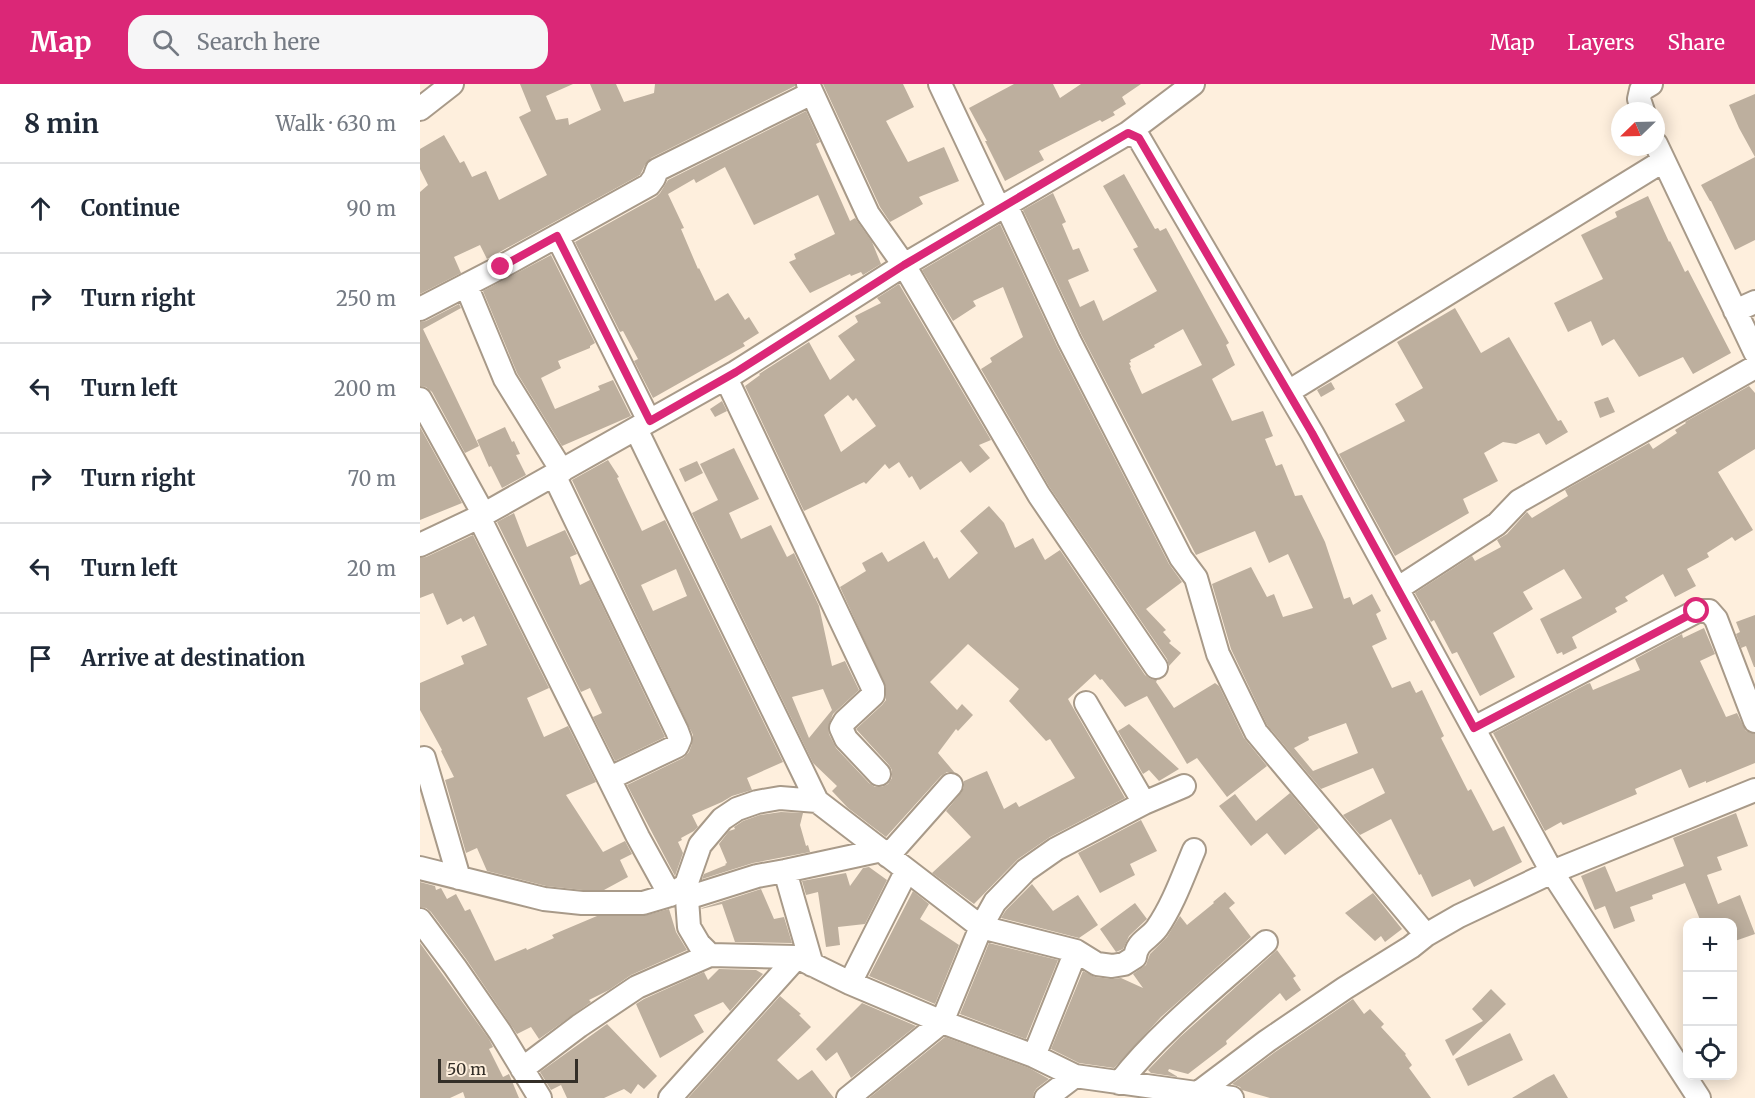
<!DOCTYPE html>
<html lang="en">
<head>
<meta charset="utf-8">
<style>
	:root { --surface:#fff; --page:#f6f6f7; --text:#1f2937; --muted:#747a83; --line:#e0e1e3; --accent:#db2777 }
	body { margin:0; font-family:Merriweather,serif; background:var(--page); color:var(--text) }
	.controls { position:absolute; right:18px; bottom:18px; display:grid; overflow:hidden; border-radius:12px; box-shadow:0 3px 15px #0003 }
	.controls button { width:54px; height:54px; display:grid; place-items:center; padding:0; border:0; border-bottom:2px solid var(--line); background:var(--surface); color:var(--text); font:30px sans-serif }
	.compass { position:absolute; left:1191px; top:18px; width:54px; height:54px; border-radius:50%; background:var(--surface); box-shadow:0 3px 15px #0003; rotate:247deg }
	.scale { position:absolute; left:18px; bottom:15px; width:140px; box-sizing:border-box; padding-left:6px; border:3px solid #342f28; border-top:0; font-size:16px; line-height:21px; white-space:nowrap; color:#342f28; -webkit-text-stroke:4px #feefdd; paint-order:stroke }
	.stop { position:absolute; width:18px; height:18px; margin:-14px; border:4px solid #db2777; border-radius:50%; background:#fff }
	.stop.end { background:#db2777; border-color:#fff; box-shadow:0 2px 6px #0008 }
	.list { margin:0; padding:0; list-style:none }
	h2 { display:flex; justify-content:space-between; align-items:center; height:78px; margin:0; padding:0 24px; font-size:26px }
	h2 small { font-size:20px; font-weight:400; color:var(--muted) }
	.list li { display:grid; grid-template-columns:39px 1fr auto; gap:18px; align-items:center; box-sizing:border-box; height:90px; padding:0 24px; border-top:2px solid var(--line) }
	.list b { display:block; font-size:22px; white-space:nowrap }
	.list em { font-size:20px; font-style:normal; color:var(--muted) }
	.icon { flex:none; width:33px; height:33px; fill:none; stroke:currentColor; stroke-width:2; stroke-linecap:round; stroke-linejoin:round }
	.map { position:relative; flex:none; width:1335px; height:1014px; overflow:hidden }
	header { display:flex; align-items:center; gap:36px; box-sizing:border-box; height:84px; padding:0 30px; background:var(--accent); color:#fff }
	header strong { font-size:28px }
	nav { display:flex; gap:33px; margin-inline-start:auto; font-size:21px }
	.search { width:420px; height:54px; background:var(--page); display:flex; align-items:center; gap:15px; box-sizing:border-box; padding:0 21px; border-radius:18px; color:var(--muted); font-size:22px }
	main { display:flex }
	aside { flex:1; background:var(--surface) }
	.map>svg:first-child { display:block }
</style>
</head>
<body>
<header>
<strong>Map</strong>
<div class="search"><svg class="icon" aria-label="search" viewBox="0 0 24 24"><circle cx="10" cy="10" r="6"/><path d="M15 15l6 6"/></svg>Search here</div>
<nav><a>Map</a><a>Layers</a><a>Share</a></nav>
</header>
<main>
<aside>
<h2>8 min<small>Walk · 630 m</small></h2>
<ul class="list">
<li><svg class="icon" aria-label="ahead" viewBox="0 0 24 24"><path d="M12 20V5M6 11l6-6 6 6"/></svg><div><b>Continue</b></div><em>90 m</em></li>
<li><svg class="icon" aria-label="right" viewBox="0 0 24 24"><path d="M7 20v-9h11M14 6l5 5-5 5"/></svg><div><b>Turn right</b></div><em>250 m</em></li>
<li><svg class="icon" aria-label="left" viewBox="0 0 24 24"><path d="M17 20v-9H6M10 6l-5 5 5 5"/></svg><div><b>Turn left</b></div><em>200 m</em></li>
<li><svg class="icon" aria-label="right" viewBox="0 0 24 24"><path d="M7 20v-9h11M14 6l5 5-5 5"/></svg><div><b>Turn right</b></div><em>70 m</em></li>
<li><svg class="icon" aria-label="left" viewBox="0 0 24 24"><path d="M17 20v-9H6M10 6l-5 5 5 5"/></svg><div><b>Turn left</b></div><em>20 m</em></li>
<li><svg class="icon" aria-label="arrive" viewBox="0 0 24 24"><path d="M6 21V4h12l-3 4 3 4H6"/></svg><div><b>Arrive at destination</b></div></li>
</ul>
</aside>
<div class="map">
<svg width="1335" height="1014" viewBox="0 0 1335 1014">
	<rect width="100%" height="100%" fill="#feefdd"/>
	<path fill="#bdaf9e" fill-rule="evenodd" d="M100,0H153L126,12L136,36L148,34L149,41L181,26L170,0H196L204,18L234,9L235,0H375V2L231,74L225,81L220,91L67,175L60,161L34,173L41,189L0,210V108L8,101L0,85V65L24,51L40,79L44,77L52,93L66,87L79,116L127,91L99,33L111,27Z
		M403,0H483L494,23L466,37L488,78L524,63L539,97L499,113L503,120L470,138L460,123Z
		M594,0H633L640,14L661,0H721L702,13L706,20L693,28L695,31L682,38L680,36L619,67L624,76L585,97L565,57H567L549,24Z
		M1335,10V156L1315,166L1291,117H1290L1281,101L1335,73L1319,44L1309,21Z
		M386,27L400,58L396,60L430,137L435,134L452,158L461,180L443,191L441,188L431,192L430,190L390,209L369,178L376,175L374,170L415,150L398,111L334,141L305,83L276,99L274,95L248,110L264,144L261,145L278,185L279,184L295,217L308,209L325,236L329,233L339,249L323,259L325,262L233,314L214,277L218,275L203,247L200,248L155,158L236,113L240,109L248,96Z
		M704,90L735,145L738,144L740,147L746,144L809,259L806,261L815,281L792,295L812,337L843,327L853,352L845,355L856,382L862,380L875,412L882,411L905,458L924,515L930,513L933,521L952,510L961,527L956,530L967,555L952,562L972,604L990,597L996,609L1002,606L1024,652L1021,654L1048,707L1051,705L1073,747L1084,742L1102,778L1054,803L1050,795L1012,813L1001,790L999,791L971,735L940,751L923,731L965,709L953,684L901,705L847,641L811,565L792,500L831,483L847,513L854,510L863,533L893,524L868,470L849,479L835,447L776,471L661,250L603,126L633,109L646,138L642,140L653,166L659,164L669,187L648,196L660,223L674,216L683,237L737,207L713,165L718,163L683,102ZM763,245L782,281L722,310L710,284L711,283L709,279L711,278L710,276L735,263L734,261ZM926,639L938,669L893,687L874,664L889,656L888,653Z
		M1228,112L1249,158L1250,157L1265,188L1268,186L1311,269L1273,290L1263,273L1219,293L1194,255L1182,262L1171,237L1148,248L1134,219L1183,195L1161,151L1197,133L1195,128Z
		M580,140L637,262L749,480L762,498L726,525L746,546L743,548L751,557L749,559L761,569L749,582L747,575L630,404L561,285L572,278L570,274L603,253L583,203L553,217L556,222L533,237L502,186Z
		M131,171L175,259L170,262V264L138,277L141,284L121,294L135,325L180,306L178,302L193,296L211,332L142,362L97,289L63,207Z
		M479,200L571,356L559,361L570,374L550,389L541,377L500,406L492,392L489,394L479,378L469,385L465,380L446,400L444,398L384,427L325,302L340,291L339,290L389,258L410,296L435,276L418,252L438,238L435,232L461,219L457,214ZM428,311L433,317L436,314L456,342L421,368L404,331Z
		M39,220L41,224L3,245L59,362L45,369L12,308L6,303L0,302V238L6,237Z
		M1035,224L1061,269L1089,253L1138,337L1141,336L1148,348L1126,361L1119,349L1096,360L1083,358L1064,369L1078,397L1043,415L1049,429L975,472L919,370L985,337L975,320L1003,304L977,258Z
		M911,298L915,305L901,313L897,306Z
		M1329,302L1335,309V365L1298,388L1333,446L1315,457L1312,453L1287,469L1289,473L1267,485L1276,502L1255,513L1243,490L1205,513L1208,517L1195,524L1197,528L1152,553L1157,564L1143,571L1142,568L1137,570L1120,535L1162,514L1144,485L1103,508L1113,525L1073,549L1095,593L1060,612L1037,568L1032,570L1014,536L1011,538L995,509L1052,472L1055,477L1081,463L1077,456L1087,450L1107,428L1112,434L1148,412L1145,406L1229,359L1233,365L1257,349L1255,346L1266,339L1265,338Z
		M1188,313L1195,328L1180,334L1174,318Z
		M302,317L307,327L295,333L290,325Z
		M0,343L42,419L0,436Z
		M85,343L92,358L94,357L100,370L96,371L106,391L82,404L71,382L69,383L57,356Z
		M314,364L339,415L309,429L321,455L351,441L367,473L374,469L399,522L412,582L425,577L439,606L413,630L408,643L409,650L416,664L449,699L455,703H462L468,700L472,694V686L469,681L436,645L462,621L466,616V604L420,503L446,487L442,479L462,468L468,478L504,457L514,475L517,473L529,495L558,469L540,447L569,422L584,439L595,464L613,454L625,476L640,466L725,591L731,595L737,596L736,598L754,624L795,599L799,602L824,654L847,682L807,713L777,674L767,680L727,612L705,623L682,595L680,596L675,590L648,615L705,714L630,753L598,775L554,820L512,789L551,753L526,727L541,709L544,703V697L567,687L584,725L596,718L599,723L655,694L630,655L626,657L589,617L599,605L548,560L510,598L537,626L542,620L553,631L538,647L536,645L518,669L535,689L527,688L521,692L466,753L428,724L412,707L417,702L393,679L270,425L272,429L298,416L280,380ZM403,605L412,626L389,654L372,613Z
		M188,376L199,393L197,394L222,447L245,436L363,678L327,694L332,706L312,712L302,718L272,731L278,743L274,747L261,754L262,756L258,758L263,769L255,792L207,701L263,674L269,668L272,660L273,651L152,396ZM256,485L267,512L233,527L221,501Z
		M277,377L283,389L265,398L259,385Z
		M94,429L107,463L145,446L157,470L150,473L160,501L170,496L245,653L195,677L173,633L182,629L170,604L161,608L77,438Z
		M53,451L129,604L107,614L124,653L148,642L176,698L146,711L183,768L205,757L212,770L200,776L208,793L184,806H163L126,802L67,787L57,764L46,769L25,696L34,693L21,667L22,666L0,626V599L44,580L41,572L67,561L54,532L43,538L41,534L27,541L13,509L0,514V474L6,473Z
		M1335,531V583H1334L1326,562L1321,564L1316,550L1320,548L1316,538Z
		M1284,544L1295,570L1280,577L1306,633L1317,629L1326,647L1335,650V679L1286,699V697L1269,704L1261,685L1215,705L1217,710L1143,741L1141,738L1125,747L1073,649L1167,600L1170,599L1173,606L1220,586L1215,575L1262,550L1263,554Z
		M709,640L759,685L739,697L729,686L723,690L698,647Z
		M870,709L899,744L865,771L847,749L831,762L799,722L815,710L836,737Z
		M361,728L383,729L380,741L386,762L388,761L390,768L333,779L282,795L284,790L306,781L305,780L307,779L299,760L309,747L315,745L314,743L323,737L340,731Z
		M1316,729L1328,762L1297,773L1302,786L1287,791L1298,820L1320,811L1335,850L1312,858V838H1281L1265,799L1232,811L1233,815L1210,823L1215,837L1194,845L1185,822L1175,826L1161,792L1185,782L1196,808L1264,782L1253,754Z
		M721,736L737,767L710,780L715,791L680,809L658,769Z
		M449,783L467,796L445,840L418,843L420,861L406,863L398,808L386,811L382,797L426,789L430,802L443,784Z
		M0,798L15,802L16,806L21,804L27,815L36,810L45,827L50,825L75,877L106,864L107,866L134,854L132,851L177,832H223L249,825L256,848L267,866L211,891L189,906L169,916L171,918L119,955L111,943L97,950L46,875L11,828L6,824L0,823Z
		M612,800L633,827L658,811L678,841L659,854L581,834L586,826Z
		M341,805L354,835L364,833L372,859L315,858L302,820L281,825L282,824Z
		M493,807L509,820L500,835L539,861L515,920L449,892Z
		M805,808L815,819L809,824L831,853L741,933L694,984L659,979L631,965L663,887L675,893L691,895L701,894L723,904L713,890L726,881L730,870L747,853L760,832L767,841L794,819L793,818Z
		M953,809L982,845L965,858L961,852L955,857L925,829Z
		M715,819L727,835L709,852L703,865L696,868L680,845Z
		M0,859L69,955L73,963L69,965L83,993L89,990L99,1014H45L43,1008L30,1014H0Z
		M569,859L638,876L606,955L540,930Z
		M857,866L876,892L873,894L881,906L866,917L860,909L806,957L807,960L768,990L749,985L748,987L758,993L731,989L728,986L760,953Z
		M299,885L336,886L343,890L310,927L303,918L274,931L284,948L240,974L216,920L224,915L284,888L288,896Z
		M1071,905L1086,920L1033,972L1025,956L1063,937L1052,925Z
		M360,912L381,930L379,931L391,943L357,976L378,996L392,986L414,1014H268Z
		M933,915L944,930L950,925L964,940L961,943L986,970L985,971L992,981L989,984L1011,1014H850L822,1006L820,1003L812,1000L855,968Z
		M442,919L496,942L431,994L417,968L406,977L396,965Z
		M187,940L237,992L224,1005L218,1000L211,1010L204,1005L184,1014H147L141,1001L131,1006L120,988Z
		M1090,949L1103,976L1048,1002L1035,975Z
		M525,953L609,984L629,995L617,1004L614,1008L613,1014H449Z
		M1134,990L1148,1014H1092L1126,994Z"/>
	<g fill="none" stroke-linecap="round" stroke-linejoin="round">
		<defs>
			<path id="street" d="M388,0L448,130L484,181L619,411L736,583
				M520,0L579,125
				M0,25L32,0
				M1223,27L1219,15L1221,6L1231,0
				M708,49L773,0
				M1236,60L1335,268
				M586,121L649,256L761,474L776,494L798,570L836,648L1006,851
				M137,152L229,337
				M46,201L85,295L142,387
				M0,225L81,183L229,101L234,94L237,86L392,9
				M1315,227L1335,218
				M306,294L453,604V611L425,637L421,644L426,655L459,690
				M868,308L1243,77
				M0,315L64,431
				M216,345L397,717L561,843L656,867L677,880L692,882L704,880L715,873C717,857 728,856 737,844C753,821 763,792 774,766
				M134,391L257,647L260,655L257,662L190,694
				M59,433L218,753L250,811
				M0,461L59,433L316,288L484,181L708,49L719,54L892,349L1132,788L1279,1014
				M977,505L1077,440L1099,417L1335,283
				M666,619L724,719
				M1054,644L1277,527H1289L1296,535L1335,637
				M4,674L39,794
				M468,772L531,701
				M0,784L124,815L162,819H223L250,811L266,801
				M365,787L392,881
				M267,814L337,792L365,787L462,766
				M0,836L35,883L80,948L120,1014
				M290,871L279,860L269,843L266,801L280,761L302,735L317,725L337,718L360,714L397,717
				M430,899L487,786
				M614,972L656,867
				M102,985L159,942L217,903L290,871L377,873L430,899L522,938L614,972L655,992L812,1014
				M699,999C741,946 796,903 846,858
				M250,1014L377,873
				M428,1014L522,938L561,843L575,818L606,786L636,765L724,719L764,702
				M626,1014L655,992
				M775,1014L778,1009L847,957L925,904L991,863L1006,851L1039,832L1132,788L1335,706"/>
		</defs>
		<use href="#street" stroke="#a89a89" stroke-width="26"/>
		<use href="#street" stroke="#fff" stroke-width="22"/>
	</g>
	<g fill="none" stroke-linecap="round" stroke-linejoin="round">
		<path stroke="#db2777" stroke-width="8" d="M81,183L137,152L230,337L316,288L484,181L708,49L719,54L892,349L1054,644L1277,527"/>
	</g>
</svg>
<div class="controls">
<button>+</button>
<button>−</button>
<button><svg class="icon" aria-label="locate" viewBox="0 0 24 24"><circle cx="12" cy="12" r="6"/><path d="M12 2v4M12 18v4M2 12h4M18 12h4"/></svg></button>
</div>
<svg class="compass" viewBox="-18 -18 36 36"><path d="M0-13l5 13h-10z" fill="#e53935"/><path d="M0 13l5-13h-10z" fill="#747a83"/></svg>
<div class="scale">50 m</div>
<div class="stop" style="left:1277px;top:527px"></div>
<div class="stop end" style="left:81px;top:183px"></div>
</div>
</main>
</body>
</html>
